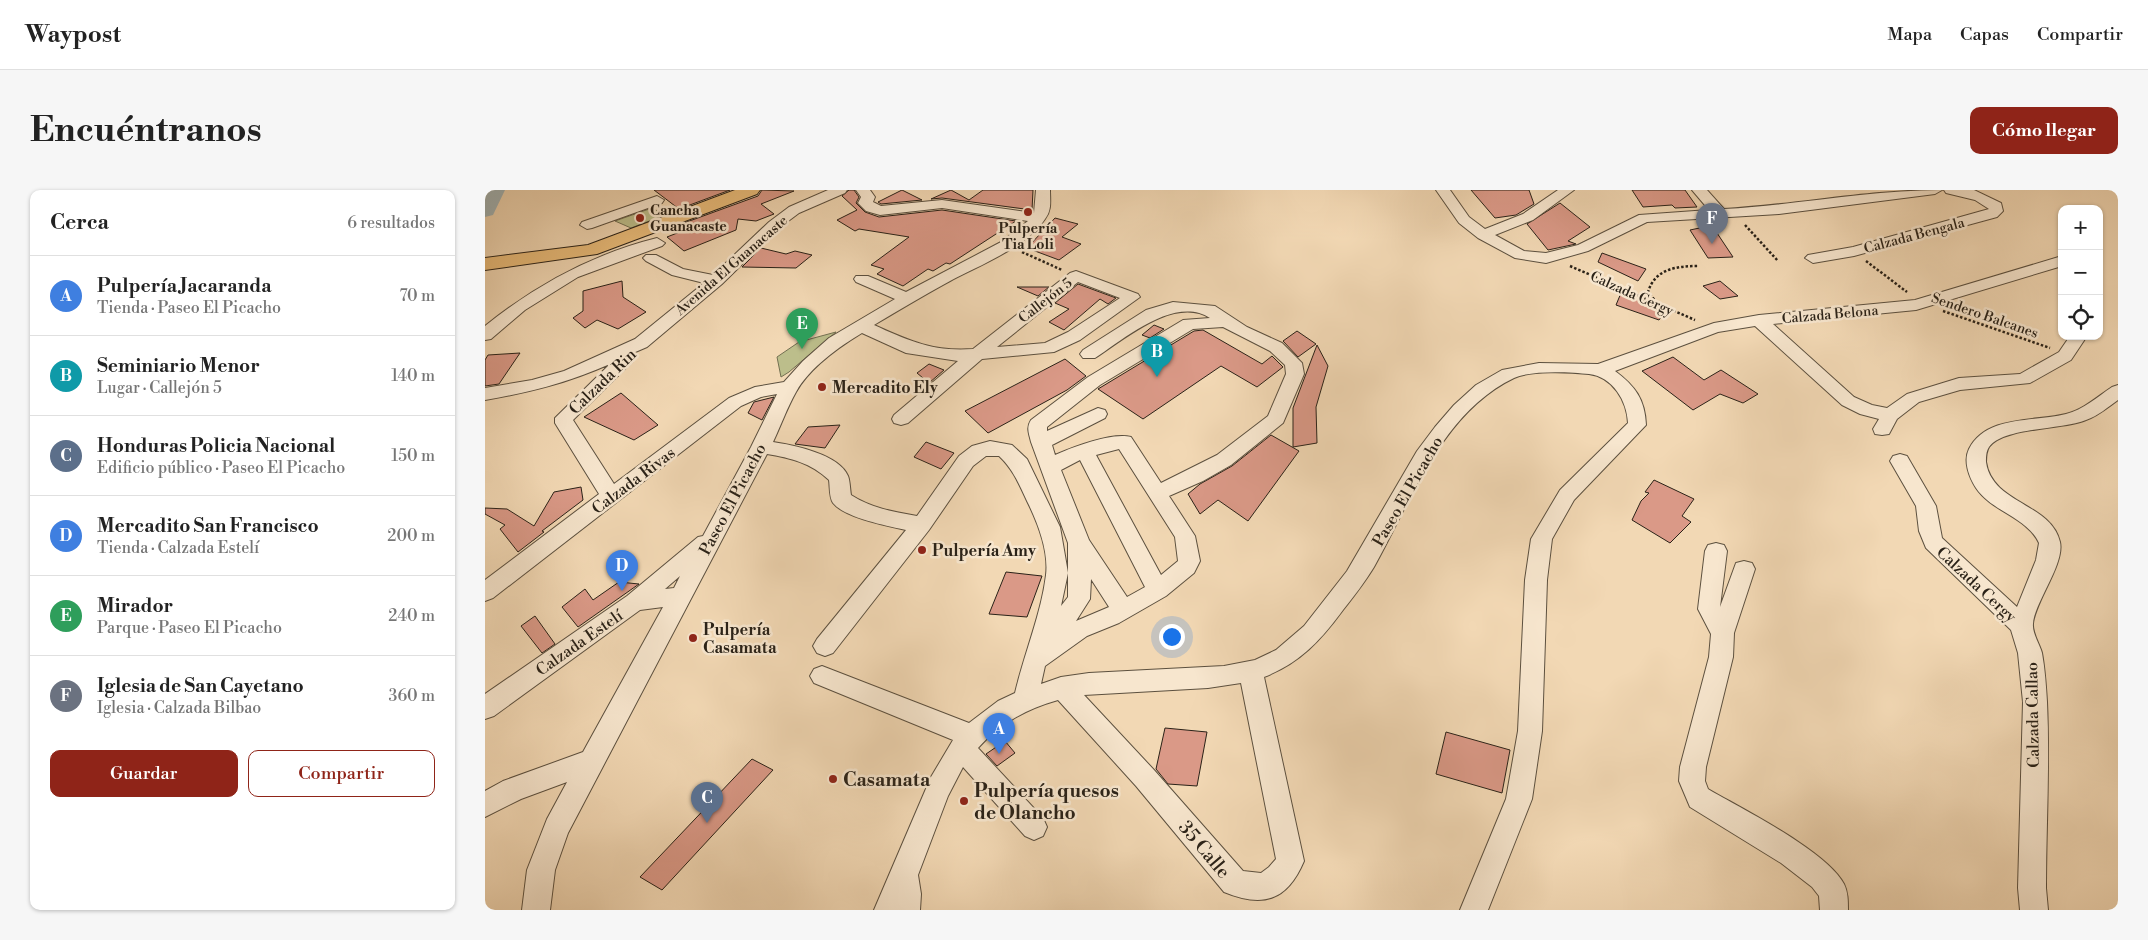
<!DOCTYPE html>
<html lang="es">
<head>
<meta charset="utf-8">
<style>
	:root { --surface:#fff; --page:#f6f6f6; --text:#222; --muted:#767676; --line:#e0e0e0; --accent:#8f2418 }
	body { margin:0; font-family:"Libre Bodoni",serif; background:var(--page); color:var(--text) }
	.controls { position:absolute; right:15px; top:15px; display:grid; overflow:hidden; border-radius:10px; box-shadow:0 1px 4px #0004 }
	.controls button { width:45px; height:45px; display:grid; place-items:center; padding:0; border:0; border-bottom:1px solid var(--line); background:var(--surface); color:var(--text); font:25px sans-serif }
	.you { position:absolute; left:686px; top:446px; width:18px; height:18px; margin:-12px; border:4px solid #fff; border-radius:50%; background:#1a73e8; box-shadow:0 0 0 8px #1a73e833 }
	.badge { display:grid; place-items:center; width:32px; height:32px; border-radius:50%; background:var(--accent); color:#fff; font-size:16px; font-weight:700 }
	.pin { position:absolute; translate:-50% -41px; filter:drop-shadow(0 1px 2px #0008) }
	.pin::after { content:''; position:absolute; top:26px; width:18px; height:15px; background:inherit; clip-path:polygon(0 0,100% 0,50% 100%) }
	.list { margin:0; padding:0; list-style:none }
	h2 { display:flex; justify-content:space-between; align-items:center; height:65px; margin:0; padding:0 20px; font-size:21px }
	h2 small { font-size:16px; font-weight:400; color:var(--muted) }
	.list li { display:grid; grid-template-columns:32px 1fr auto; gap:15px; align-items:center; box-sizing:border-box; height:80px; padding:0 20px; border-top:1px solid var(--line) }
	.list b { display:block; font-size:19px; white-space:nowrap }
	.list p { margin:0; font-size:16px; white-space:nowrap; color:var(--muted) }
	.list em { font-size:16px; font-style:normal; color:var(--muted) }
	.actions { display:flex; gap:10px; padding:15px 20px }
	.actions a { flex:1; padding:11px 0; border:1px solid var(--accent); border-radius:10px; text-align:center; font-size:18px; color:var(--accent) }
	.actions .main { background:var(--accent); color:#fff }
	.icon { flex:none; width:28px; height:28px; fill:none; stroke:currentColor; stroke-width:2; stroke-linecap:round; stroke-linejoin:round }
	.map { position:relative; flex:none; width:1633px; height:720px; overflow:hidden; border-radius:10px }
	header { display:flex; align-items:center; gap:30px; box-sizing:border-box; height:70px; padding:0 25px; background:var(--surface); border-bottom:1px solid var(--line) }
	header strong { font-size:24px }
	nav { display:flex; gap:28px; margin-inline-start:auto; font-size:18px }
	.intro { display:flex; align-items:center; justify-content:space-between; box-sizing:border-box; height:120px; padding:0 30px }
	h1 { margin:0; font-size:35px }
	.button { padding:12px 22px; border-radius:10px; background:var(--accent); color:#fff; font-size:18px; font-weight:700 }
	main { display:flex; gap:30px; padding:0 30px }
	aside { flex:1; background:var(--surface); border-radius:10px; box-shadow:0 1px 4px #0004 }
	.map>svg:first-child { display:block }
</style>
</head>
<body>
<header>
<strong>Waypost</strong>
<nav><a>Mapa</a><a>Capas</a><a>Compartir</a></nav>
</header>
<div class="intro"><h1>Encuéntranos</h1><a class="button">Cómo llegar</a></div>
<main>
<aside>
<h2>Cerca<small>6 resultados</small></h2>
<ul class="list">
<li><span class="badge" style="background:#3f7fe0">A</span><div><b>Pulpería Jacaranda</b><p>Tienda · Paseo El Picacho</p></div><em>70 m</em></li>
<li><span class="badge" style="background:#0f9aa8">B</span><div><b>Seminiario Menor</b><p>Lugar · Callejón 5</p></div><em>140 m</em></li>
<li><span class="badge" style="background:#5c6f8a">C</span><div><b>Honduras Policia Nacional</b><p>Edificio público · Paseo El Picacho</p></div><em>150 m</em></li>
<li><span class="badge" style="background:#3f7fe0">D</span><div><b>Mercadito San Francisco</b><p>Tienda · Calzada Estelí</p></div><em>200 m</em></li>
<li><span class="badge" style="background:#2e9e5b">E</span><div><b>Mirador</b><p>Parque · Paseo El Picacho</p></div><em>240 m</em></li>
<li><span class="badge" style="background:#6b7280">F</span><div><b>Iglesia de San Cayetano</b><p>Iglesia · Calzada Bilbao</p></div><em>360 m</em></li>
</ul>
<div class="actions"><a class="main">Guardar</a><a>Compartir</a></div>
</aside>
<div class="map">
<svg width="1633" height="720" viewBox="0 0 1633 720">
	<rect width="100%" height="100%" fill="#f2d8b4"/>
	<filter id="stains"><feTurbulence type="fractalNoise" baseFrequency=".004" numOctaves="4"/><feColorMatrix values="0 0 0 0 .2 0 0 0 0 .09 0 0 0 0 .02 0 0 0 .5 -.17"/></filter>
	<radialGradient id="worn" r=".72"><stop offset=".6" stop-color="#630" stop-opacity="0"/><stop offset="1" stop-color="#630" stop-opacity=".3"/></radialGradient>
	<path fill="#bcbe8b" stroke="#737052" d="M167,18L180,25L146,38L130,31Z
		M351,142L304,182L296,187L292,167L314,152Z"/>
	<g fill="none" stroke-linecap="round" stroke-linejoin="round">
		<path fill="#a2b6b9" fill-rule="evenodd" d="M0,0H20L8,25L0,27Z"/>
	</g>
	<path fill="#da9987" stroke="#2a2218" d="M169,0H245L194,19Z
		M277,0L309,1L276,14L289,24L271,31L253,29L251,40L199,61L182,47L205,38L199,33L273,6Z
		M364,0H369L374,7L371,13L380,22L394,27L457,20L531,31L465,74L461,73L448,81L443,79L418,96L392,84L399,79L386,75L424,47L374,39L370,41L352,30L372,20L357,6Z
		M417,0L437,10L396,14L393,12Z
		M466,0L484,10L498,0H548L547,20L457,8L446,9Z
		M986,0H1044L1049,14L1031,25L1010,28Z
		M1147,0H1200L1212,17L1190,18L1187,15L1158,17Z
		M1075,13L1105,37L1083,51L1091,54L1063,60L1042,34Z
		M570,28L593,34L577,47L596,54L574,70L542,58Z
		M1224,36L1230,40L1248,67L1223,68L1205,40Z
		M276,58L301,64L310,61L327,65L311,78L257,77Z
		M1117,63L1161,79L1153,91L1113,72Z
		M137,91L138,107L161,122L133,139L112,130L100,138L88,128L98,121V101Z
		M1235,91L1253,106L1235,109L1218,96Z
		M593,94L631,108L623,114L615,109L579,140L564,132L584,119L570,113Z
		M532,97H564L553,106Z
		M1136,103L1182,119L1174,130L1131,115Z
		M669,135L679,139L665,148L657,145Z
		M718,140L777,174L787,166L798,177L772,197L736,176L658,229L613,199L709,141Z
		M812,141L831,154L813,167L798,151Z
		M832,155L843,176L831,217L832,253L808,257V218Z
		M35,163L14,194L0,196V170L3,165Z
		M1188,167L1219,190L1236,180L1273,204L1258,213L1235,204L1208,220L1157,181Z
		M580,169L601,186L582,200L503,243L480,221Z
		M444,174L459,180L444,193L432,183Z
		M136,203L173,235L149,250L99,227Z
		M289,207L277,230L263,223L269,212Z
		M355,235L340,258L310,254L323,237Z
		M786,245L814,261L763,331L733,310L715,324L703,304L715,294L747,276Z
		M441,252L469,263L456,279L429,267Z
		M1169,290L1209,309L1197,326L1206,332L1185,353L1147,330L1156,311L1164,303L1160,302Z
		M96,297L98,310L57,341L59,342L33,362L15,339L20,335L0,324V318L22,319L49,336L69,302Z
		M521,382L557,386L542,427L504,424Z
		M134,392L154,394L93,437L77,417L100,399L108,410Z
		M50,426L70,454L57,463L36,436Z
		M680,538L722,542L712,596L683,594L671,579Z
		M961,542L1025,560L1017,603L951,584Z
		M520,551L530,563L512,576L501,564Z
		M267,569L288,580L177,700L155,687Z"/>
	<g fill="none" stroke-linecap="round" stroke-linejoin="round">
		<defs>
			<path id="minor" d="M343,0H362L360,3L314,23L294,38L237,94L162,157L148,163L151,167L148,171L88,230L129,294L244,208L270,197L299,192L318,171L344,148L410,109L371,92L369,89L371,86H383L421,102L516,52L543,31L457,18L395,25L381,21L373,13L376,7L371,0H385L390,7L388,12L396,16L457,10L549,23L551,0H565C565,11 567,20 560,29C542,57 493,76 465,91C439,105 414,120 389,135C424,151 449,162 488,159L585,83L591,81L653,104L655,107L595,150L569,162L497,169L423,233L416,235L409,233L407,229L409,225L473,171L421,163L377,143C354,157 325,177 311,202C302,218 296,235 288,252C308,255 354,264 363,286C365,291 365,299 366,305C386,318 409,322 432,326L474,266L487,256L505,251L527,255L542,269L575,337L583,383L576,416L583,407V353L546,252C544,243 541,238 546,230L603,187L698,130L725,128C690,105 639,149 610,168H598L595,164L598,160L661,120L688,112L730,116L762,137L797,153L817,173L819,184L798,233L746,275L718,291L684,306L710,346L715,371L709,383L681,406L634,433L602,446L560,476L556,494L576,487L604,483L739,476L770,470L791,460L819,436L862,381L932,261L950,237L969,215L991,195L1017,180L1054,173L1113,174L1229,133L1274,125L1430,110L1577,66V76L1431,120L1288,134L1369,207L1387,215L1402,218L1422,204L1474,188L1535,184L1574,162L1585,146H1602L1586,170L1545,193L1475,200L1434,212L1412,229L1404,244L1397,245L1390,244L1388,239L1394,229L1375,224L1357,215L1270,136L1233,142L1130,181C1150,196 1160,209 1161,235L1089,310L1067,349L1062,390L1057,541L1047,609L1003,720H975L1021,609L1033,541L1040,390L1046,349L1075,300L1143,233C1142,211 1128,187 1104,184C1085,182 1046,180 1029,188C956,223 926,311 889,377C880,392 869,406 858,420C836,450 815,473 779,487L819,671C802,711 778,718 739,702L651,596L573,510C541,519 516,533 493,558L558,628L562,637L558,646L549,650L540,646L478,577L463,606L433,685L436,704L435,720H389L446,587L468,550L329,493L325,486L329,479L337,476L484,533L513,511L530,503C539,464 556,425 561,385C564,361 552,331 542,311C534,294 528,279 514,266H501L488,276L444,340L348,463L340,466L332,463L328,456L332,449L421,340C403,336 360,328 348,313C344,307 345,296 344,290C326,273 306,268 282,264L83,643L70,680L65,720H37L42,680L62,629L82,592L36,609L0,627V601L18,591L98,562L178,417L155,420L9,526L0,529V504L142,406L213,347L218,346L266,257L292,204L276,207L256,216L8,408L0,411V390L114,304L70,233V228L125,174C82,193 46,202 0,210V198L47,190L79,181L150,149L219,93L187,85L161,71L158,68L161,65H171L198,79L228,85L284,32L304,17ZM593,92L635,108L583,142L560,153L512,157ZM738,137L785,161L800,175L801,184L783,226L732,265L676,293L646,247C627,242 588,257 570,265L567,255L620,228L622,224L620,220L613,218L562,241V237L615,195L708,139ZM634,259L690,347L693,371L676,385L611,265ZM595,270L660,397L642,407L604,350L576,280ZM195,386L189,398L180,399ZM606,389L624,417L591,431L605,409ZM756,493L791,669L784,677L776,683L758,681L669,580L599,505L723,498Z
				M951,0H965L984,27L1000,39L1038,24L1073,0H1089L1048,30L1010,45L1039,61L1061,63L1093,55L1154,25L1224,20L1207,0H1222L1239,19C1312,15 1384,0 1457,0L1450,4L1294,24L1162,32L1103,61L1061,73L1030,68L993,48L974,33Z
				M1459,0H1489L1516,13L1518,21L1512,27L1369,66L1328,73L1320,68L1323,65L1368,57L1504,19L1490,10L1461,3Z
				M172,6L179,10L177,13L107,38L102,39L95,35L97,32Z
				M172,48L180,53L177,56L93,87L40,120L6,149L0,150V136C51,95 108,64 172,48Z
				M1633,195V210C1623,217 1613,226 1601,230C1578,240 1518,237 1504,257C1501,262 1501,266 1501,272C1507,314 1566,313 1575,352C1580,374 1549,413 1548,434C1547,443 1555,455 1557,463C1560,479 1561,496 1562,512C1565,574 1561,636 1561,698L1563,720H1535L1533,698L1538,512L1533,463L1526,440L1441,358L1434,341L1431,316L1405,271L1408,266L1415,264L1422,266L1451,316L1457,348L1532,417L1551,370L1554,353C1542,327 1507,322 1491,298C1484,287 1478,271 1484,259C1501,225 1549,232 1581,224C1598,220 1612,207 1627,197Z
				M1231,353L1239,355L1242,361L1235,417L1251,373L1259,371L1267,373L1270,379L1249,443L1248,467L1221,577L1220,591L1223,599C1257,619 1342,661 1359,694C1363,702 1363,711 1363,720H1335L1334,706L1327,697L1296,673L1205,617L1194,591L1195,577L1224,467L1226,444L1213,419L1220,361L1223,355Z"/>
			<path id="major" d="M250,0H275L272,4L112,64L0,80V68L103,55Z"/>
		</defs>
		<use href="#minor" stroke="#5c503f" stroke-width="2"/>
		<use href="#major" stroke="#2a2218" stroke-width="2"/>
		<path stroke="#2a2218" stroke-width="2.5" stroke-dasharray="2.5 2" stroke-linecap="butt" d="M1260,35L1293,71
			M537,62L577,80
			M1381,71L1422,102
			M1085,76L1210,130
			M1172,113L1163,102C1170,79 1191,76 1213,76
			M1458,121L1565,158"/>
		<use href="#minor" fill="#f7e6ce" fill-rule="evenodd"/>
		<use href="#major" fill="#e9bc7a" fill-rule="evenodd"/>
	</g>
	<g fill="#8f2418" stroke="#f7e6ce" stroke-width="2">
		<circle cx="543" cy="22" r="5"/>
		<circle cx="155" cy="28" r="5"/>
		<circle cx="337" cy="197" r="5"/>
		<circle cx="437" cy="360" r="5"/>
		<circle cx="208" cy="448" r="5"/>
		<circle cx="348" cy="589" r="5"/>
		<circle cx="479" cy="611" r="5"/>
	</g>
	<g text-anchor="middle" stroke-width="5" stroke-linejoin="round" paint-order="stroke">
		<g font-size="14" font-weight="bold" fill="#2a2218" stroke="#f7e6ce" text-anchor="start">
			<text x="165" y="25">Cancha<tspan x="165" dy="16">Guanacaste</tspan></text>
			<text x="543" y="43" text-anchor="middle">Pulpería<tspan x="543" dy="16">Tia Loli</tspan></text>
		</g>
		<g font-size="14" fill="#2a2218" stroke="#f7e6ce">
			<text transform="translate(1429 45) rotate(-15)" y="5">Calzada Bengala</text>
			<text transform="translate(246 75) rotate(-41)" y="5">Avenida El Guanacaste</text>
			<text transform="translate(1147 103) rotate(24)" y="5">Calzada Cergy</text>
			<text transform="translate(560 110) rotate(-38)" y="5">Callejón 5</text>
			<text transform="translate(1345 124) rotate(-5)" y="5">Calzada Belona</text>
			<text transform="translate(1500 125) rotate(19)" y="5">Sendero Balcanes</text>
		</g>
		<g font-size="16" fill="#2a2218" stroke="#f7e6ce">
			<text transform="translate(117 191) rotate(-44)" y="6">Calzada Rin</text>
			<text transform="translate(148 290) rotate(-37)" y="6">Calzada Rivas</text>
			<text transform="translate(922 301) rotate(-60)" y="6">Paseo El Picacho</text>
			<text transform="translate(247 309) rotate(-62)" y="6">Paseo El Picacho</text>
			<text transform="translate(1492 394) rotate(43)" y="6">Calzada Cergy</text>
			<text transform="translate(94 452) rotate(-35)" y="6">Calzada Estelí</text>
			<text transform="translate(1547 525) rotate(-91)" y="6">Calzada Callao</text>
		</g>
		<g font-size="16" font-weight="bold" fill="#2a2218" stroke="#f7e6ce" text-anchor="start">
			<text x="347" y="203">Mercadito Ely</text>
			<text x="447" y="366">Pulpería Amy</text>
			<text x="218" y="445">Pulpería<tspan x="218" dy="18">Casamata</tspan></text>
		</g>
		<g font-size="19" font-weight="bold" fill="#2a2218" stroke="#f7e6ce" text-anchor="start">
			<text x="358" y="596">Casamata</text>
			<text x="489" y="607">Pulpería quesos<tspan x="489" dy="22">de Olancho</tspan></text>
		</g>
		<g font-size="19" fill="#2a2218" stroke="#f7e6ce">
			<text transform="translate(720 659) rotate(50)" y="7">35 Calle</text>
		</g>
	</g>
	<rect width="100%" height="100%" filter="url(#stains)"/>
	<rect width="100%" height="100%" fill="url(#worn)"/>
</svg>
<div class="controls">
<button>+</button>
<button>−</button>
<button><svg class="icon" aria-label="locate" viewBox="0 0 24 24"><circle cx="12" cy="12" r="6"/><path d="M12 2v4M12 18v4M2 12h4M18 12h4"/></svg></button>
</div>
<div class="you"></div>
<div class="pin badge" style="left:514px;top:564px;background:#3f7fe0">A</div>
<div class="pin badge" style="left:672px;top:187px;background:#0f9aa8">B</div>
<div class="pin badge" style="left:222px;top:633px;background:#5c6f8a">C</div>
<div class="pin badge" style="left:137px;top:401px;background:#3f7fe0">D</div>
<div class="pin badge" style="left:317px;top:159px;background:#2e9e5b">E</div>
<div class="pin badge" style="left:1227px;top:54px;background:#6b7280">F</div>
</div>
</main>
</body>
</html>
